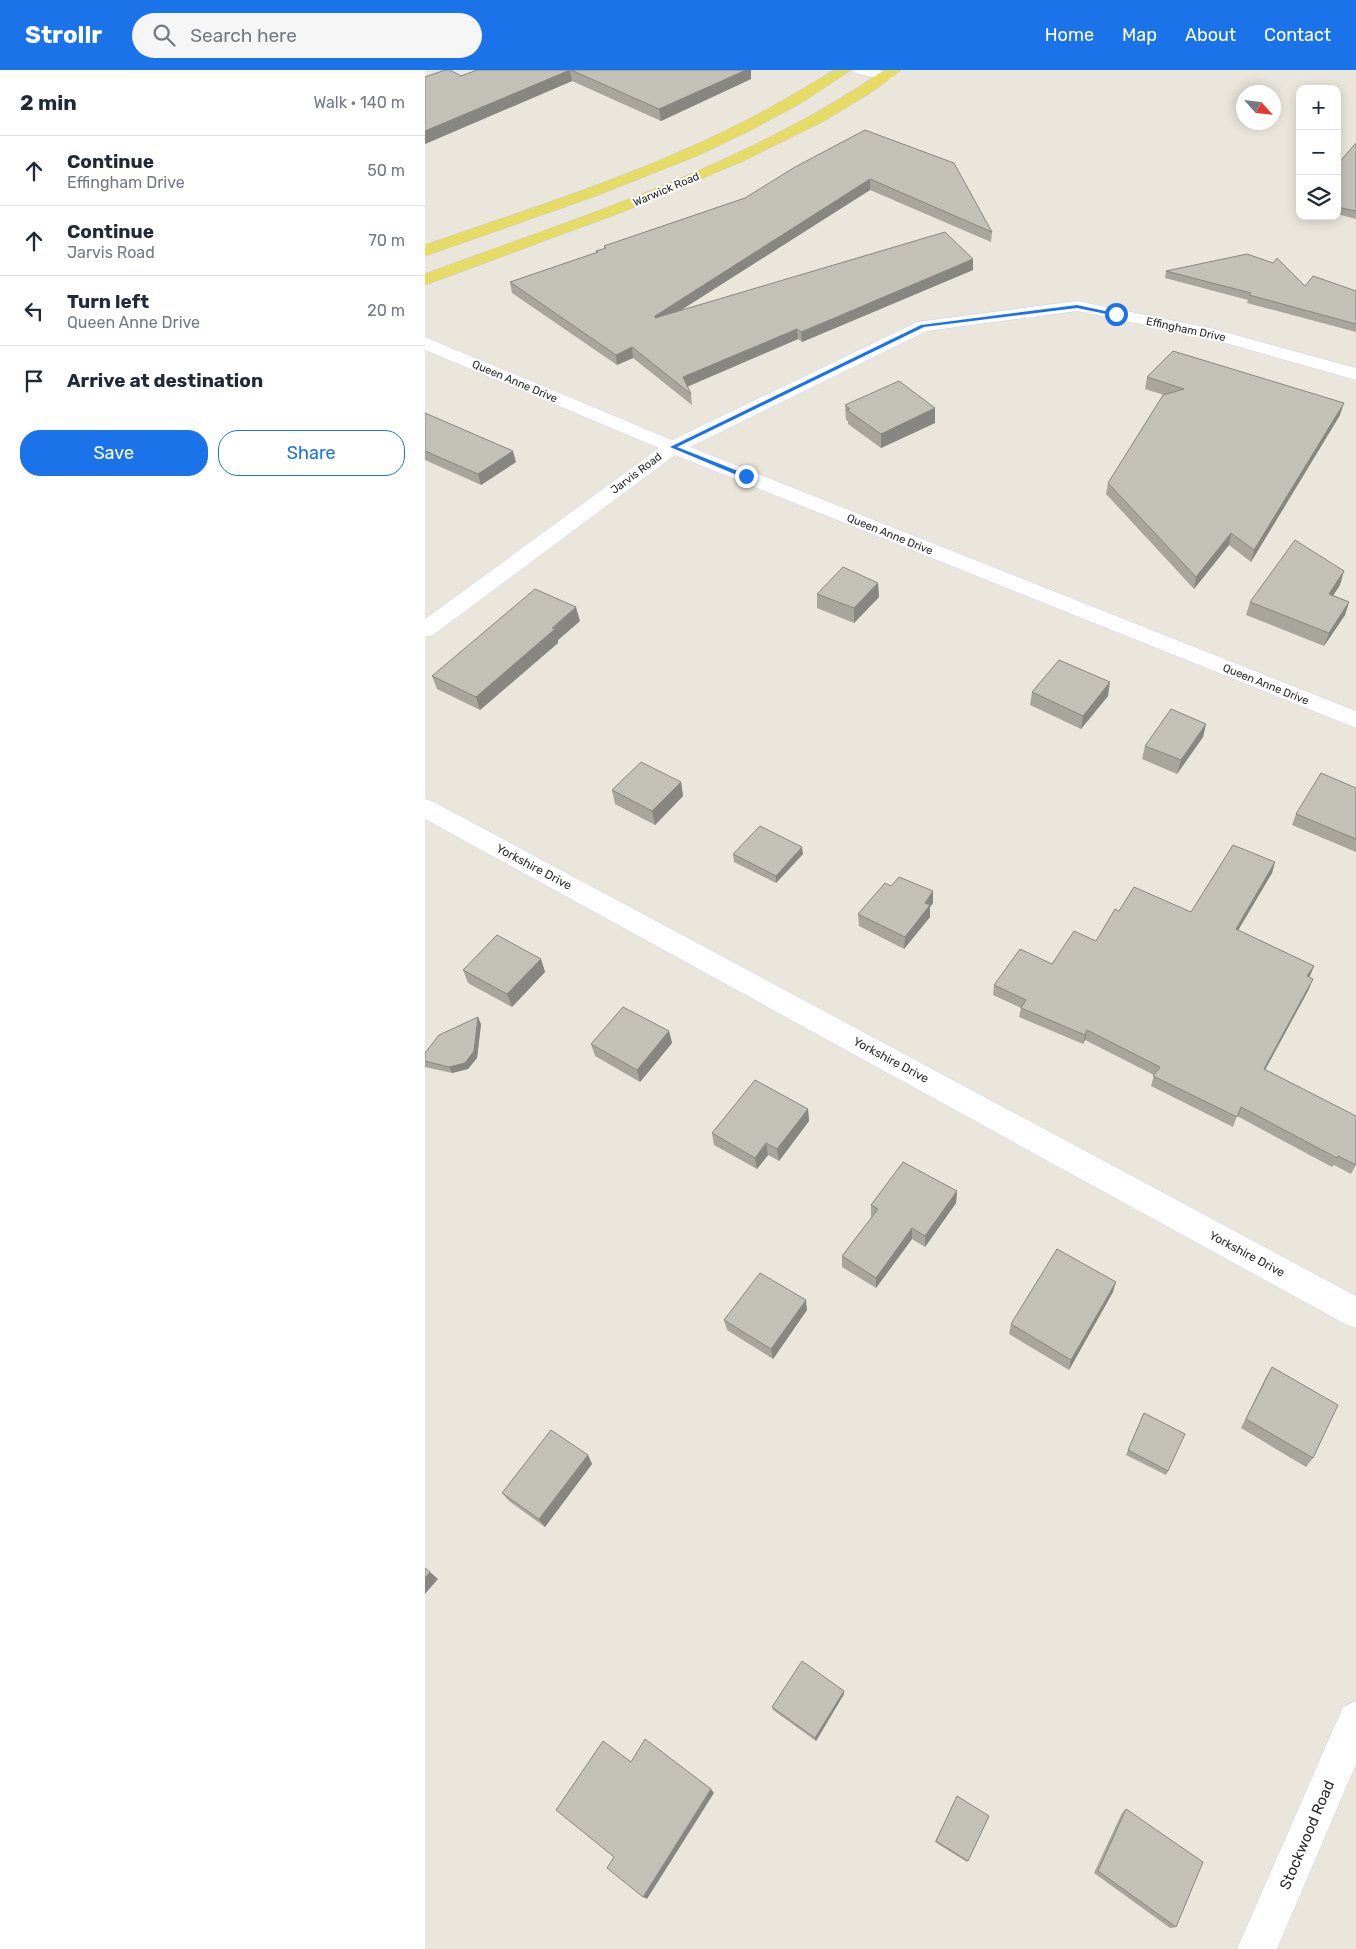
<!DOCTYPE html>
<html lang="en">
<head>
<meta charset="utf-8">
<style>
	:root { --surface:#fff; --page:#f6f6f7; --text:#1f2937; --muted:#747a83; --line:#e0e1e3; --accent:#1a73e8 }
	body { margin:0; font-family:Rubik,sans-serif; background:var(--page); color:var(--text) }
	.controls { position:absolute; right:15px; top:15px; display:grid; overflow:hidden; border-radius:10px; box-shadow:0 2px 12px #0003 }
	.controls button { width:45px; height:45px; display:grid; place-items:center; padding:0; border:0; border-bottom:1px solid var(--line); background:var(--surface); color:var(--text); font:25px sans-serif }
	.compass { position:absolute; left:811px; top:15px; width:45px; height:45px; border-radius:50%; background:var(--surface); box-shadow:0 2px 12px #0003; rotate:117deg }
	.stop { position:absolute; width:15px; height:15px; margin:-11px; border:4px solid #1a73e8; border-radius:50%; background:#fff }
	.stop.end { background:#1a73e8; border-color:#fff; box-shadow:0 1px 5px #0008 }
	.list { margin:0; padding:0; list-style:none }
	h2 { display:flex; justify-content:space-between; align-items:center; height:65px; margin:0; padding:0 20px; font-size:21px }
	h2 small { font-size:16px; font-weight:400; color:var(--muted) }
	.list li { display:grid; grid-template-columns:32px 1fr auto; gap:15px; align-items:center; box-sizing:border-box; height:70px; padding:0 20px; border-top:1px solid var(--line) }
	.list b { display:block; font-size:19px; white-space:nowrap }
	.list p { margin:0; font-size:16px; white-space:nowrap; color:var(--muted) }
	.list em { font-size:16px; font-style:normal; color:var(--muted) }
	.actions { display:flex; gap:10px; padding:15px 20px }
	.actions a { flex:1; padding:11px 0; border:1px solid var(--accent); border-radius:20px; text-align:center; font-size:18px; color:var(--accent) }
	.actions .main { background:var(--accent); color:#fff }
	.icon { flex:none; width:28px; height:28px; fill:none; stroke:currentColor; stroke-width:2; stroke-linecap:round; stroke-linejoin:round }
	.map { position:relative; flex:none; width:931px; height:1879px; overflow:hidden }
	header { display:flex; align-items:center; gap:30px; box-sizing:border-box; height:70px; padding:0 25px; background:var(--accent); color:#fff }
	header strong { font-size:24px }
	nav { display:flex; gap:28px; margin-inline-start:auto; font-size:18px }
	.search { width:350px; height:45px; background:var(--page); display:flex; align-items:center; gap:12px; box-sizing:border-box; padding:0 18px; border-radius:28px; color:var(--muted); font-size:19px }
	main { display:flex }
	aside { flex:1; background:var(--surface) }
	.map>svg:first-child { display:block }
</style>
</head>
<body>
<header>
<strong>Strollr</strong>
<div class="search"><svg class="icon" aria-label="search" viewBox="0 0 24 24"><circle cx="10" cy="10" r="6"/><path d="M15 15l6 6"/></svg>Search here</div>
<nav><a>Home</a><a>Map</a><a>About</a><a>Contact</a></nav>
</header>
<main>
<aside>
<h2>2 min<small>Walk · 140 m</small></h2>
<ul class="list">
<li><svg class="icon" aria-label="ahead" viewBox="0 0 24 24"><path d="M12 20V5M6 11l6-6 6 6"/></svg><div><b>Continue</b><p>Effingham Drive</p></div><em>50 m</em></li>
<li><svg class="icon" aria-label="ahead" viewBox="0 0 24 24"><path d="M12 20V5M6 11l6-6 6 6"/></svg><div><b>Continue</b><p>Jarvis Road</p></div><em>70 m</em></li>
<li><svg class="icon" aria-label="left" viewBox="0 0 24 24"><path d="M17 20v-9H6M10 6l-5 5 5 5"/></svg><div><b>Turn left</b><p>Queen Anne Drive</p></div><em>20 m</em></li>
<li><svg class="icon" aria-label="arrive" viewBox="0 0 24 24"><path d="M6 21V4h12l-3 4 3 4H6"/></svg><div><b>Arrive at destination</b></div></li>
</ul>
<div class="actions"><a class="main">Save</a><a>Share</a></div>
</aside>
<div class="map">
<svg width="931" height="1879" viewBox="0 0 931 1879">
	<rect width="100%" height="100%" fill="#eae6dc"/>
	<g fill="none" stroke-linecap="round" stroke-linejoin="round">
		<defs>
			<path id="minor" d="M428,0H454L466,3L468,6L466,9L461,10L430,3Z
				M652,231L789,259L931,298V310L786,269L652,241L502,261L265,377L931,641V658L250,385L8,565L0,567V549L234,378L0,280V267L247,370L492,252Z
				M0,729L9,732L931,1226V1258L920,1254L0,749Z
				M931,1631V1694L852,1879H812L918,1637Z"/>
			<path id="major" d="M409,0H426L376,33L326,60L274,85L168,127L0,186V175C106,138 216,104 316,53C348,37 378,19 409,0Z
				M459,0H476L450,20L399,51L318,91L200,141L0,215V204C156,146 321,96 459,0Z"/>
		</defs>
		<use href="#minor" stroke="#d1d1e1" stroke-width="1"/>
		<use href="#major" stroke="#c7c7c7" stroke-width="1"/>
		<use href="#minor" fill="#fff" fill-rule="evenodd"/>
		<use href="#major" fill="#e6dc65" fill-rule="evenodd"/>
	</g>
	<path fill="#a8a59d" d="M52,0H326V9L236,51L147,11L0,74V7L36,6Z
		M440,60L567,162L566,172L445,120L256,240L548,200L377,272L373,269L262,317L266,324L267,335L208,288L192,295L87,223L85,212L172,183L171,181L179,179V176L320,128Z
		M931,73V149L912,144V95Z
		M741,201L931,221V262L822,233L823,230L740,208Z
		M722,307L915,345L826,492L804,475L769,519L681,424L683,413L739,325L720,319Z
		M420,335L510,338V353L456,378L423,354V351L421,350Z
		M0,343L91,392L56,415L0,390Z
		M453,513L454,527L429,553L392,538V524Z
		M915,515L908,525L924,532L920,545L899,576L821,545L825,532Z
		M155,551L133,570V573L55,640L12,619L7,606Z
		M607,622L683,626L656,659L605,635Z
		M781,654L778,667L752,704L717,689L720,676Z
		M256,712L258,726L230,755L190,734L187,720Z
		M931,718V782L867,755L871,744Z
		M308,784H378L351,813L309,792Z
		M850,792L847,803L813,860L889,896L884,907V919L840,1000L931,1095L926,1104L909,1095L907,1097L812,1046L808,1057L726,1016L729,1005L660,970L658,974L594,947L596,938L568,925L569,915L627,894L671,871L694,841L766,842Z
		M508,833L505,837V847L479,879L434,856L433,844Z
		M116,889L120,902L87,937L43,913L38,900Z
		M56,954L52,988L43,999L27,1003L0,997V983Z
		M244,961L247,973L215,1012L170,986L166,974Z
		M383,1039L384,1051L354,1091L343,1085L332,1099L289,1075L287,1063Z
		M532,1121L531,1133L500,1177L487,1169L451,1218L417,1197V1186L447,1147L446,1146V1135Z
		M688,1222L644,1300L584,1264L586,1254Z
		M382,1240L348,1289L302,1260L299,1250Z
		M847,1297L888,1388L881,1397L816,1358L841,1307Z
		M719,1343L743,1401L741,1405L701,1385Z
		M163,1385L167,1394L120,1457L84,1431L77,1423Z
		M419,1624L391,1671L348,1640L347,1637Z
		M532,1726L564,1746L542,1792L510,1772Z
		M701,1739L751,1857L745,1858L669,1803L697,1743Z"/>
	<path fill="#888680" d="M145,0L147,11L0,74V61Z
		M321,0H326V9L236,51L234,39Z
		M445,109V120L231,256L230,246Z
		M548,189V200L377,272L376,262Z
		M372,259L373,269L259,318L258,307Z
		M207,277L208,288L192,295L191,285Z
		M919,333L915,345L826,492L829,480Z
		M510,338V353L456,378V364Z
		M88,381L91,392L56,415L53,404Z
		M806,463L804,475L769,519L771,507Z
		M919,501L915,515L900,538L904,524Z
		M453,513L454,527L429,553V538Z
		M924,532L920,545L899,576L904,563Z
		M151,537L155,551L133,570V573L55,640L51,627Z
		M685,612L683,626L656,659L658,646Z
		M781,654L778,667L752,704L756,690Z
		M256,712L258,726L230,755L227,741Z
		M377,777L378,784L351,813V806Z
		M850,792L847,803L808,869L811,859Z
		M508,821V833L505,837V847L479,879L480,867L500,833Z
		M116,889L120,902L87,937L82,924Z
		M889,896L885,906L878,916L882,906Z
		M888,909L884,919L835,1009L839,999Z
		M53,947L56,954L52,988L43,999L27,1003L24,997Z
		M662,960L660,970L658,974L660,965Z
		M244,961L247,973L215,1012L212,1000Z
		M383,1039L384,1051L354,1091L352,1079Z
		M341,1073L343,1085L332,1099L330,1088Z
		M532,1121L531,1133L500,1177V1166Z
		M487,1158V1169L451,1218V1208Z
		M691,1212L688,1222L644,1300L646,1290Z
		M381,1230L382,1240L348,1289L346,1279Z
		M163,1385L167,1394L120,1457L114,1449Z
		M5,1502L13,1509L0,1524V1508Z
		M419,1621V1624L391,1671L390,1668Z
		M286,1719L289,1723L222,1829L218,1827Z"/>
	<path fill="#c3c0b7" stroke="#888680" d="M20,0H25L36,6L52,0H145L0,61V7Z
		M146,0H321L234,39Z
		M440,60L529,93L567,162L445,109L230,246V248L520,162L548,189L407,249L376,262L372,259L258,307L266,324L207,277L191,285L85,212L173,182L171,181L181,178L179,176L320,128L370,97Z
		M931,73V141L912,137V95Z
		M822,184L848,193L852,188L880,216L888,206L931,221V254L824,225L826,223L741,201Z
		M748,281L919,333L829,480L806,463L771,507L683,413L738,325L759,319L722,307Z
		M474,311L510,338L456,364L422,340L425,339L420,335Z
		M0,343L88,381L53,404L0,381Z
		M870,470L919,501L904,524L924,532L904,563L825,532Z
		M418,497L453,513L429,538L392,524Z
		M110,519L151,537L127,558L130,559L51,627L7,606Z
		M634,590L685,612L658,646L607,622Z
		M746,639L781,654L756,690L720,676Z
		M216,692L256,712L227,741L187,720Z
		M896,703L931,718V769L871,744Z
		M335,756L377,777L351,806L308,784Z
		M808,775L850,792L811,859L889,896L882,906L888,909L839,999L931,1046V1095L913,1086L912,1088L816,1037L812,1047L728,1006L735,997L662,960L660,965L596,938L601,930L569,915L595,879L627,894L649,861L671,871L690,839L694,841L709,817L766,842Z
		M474,807L508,821L500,833L505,835L480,867L433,844L460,813L466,816Z
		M72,865L116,889L82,924L38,900Z
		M198,937L244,961L212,1000L166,974Z
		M53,947L49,981L40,993L24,997L0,991V983L14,965Z
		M330,1010L383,1039L352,1079L341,1073L330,1088L287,1063Z
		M478,1092L532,1121L500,1166L487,1158L451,1208L417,1186L453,1139L446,1135Z
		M632,1179L691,1212L646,1290L586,1254Z
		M335,1203L381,1230L346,1279L299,1250Z
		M847,1297L913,1335L888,1388L821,1349Z
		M719,1343L760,1364L743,1401L703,1380Z
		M126,1360L163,1385L114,1449L77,1423Z
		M0,1498L5,1502L0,1508Z
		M377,1591L419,1621L390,1668L347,1637Z
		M220,1669L286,1719L218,1827L182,1798L189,1787L131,1740L178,1671L206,1692Z
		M532,1726L564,1746L543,1791L511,1771Z
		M701,1739L778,1792L751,1857L673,1801Z"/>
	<path fill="#1a73e8" d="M652,235L694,244L691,246L652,238L499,257L252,377L323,405V408H319L245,377L496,255Z"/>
	<g text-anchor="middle" stroke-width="4" stroke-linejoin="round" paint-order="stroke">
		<g font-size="11" fill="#292929" stroke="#fff">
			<text transform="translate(241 119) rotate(-23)" y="4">Warwick Road</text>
			<text transform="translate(761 259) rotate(12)" y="4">Effingham Drive</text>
			<text transform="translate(90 311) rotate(23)" y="4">Queen Anne Drive</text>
			<text transform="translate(211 403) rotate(-37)" y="4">Jarvis Road</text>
			<text transform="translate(465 464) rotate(22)" y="4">Queen Anne Drive</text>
			<text transform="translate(841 614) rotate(22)" y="4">Queen Anne Drive</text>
		</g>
		<g font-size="12" fill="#292929" stroke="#fff">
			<text transform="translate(109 797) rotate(28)" y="4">Yorkshire Drive</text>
			<text transform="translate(466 990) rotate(28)" y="4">Yorkshire Drive</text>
			<text transform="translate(822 1184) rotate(28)" y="4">Yorkshire Drive</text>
		</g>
		<g font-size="15" fill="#292929" stroke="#fff">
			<text transform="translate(882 1765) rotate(-67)" y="5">Stockwood Road</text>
		</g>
	</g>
</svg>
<div class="controls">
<button>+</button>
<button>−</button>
<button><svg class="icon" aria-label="layers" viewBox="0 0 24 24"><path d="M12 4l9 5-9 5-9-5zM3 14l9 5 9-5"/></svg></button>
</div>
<svg class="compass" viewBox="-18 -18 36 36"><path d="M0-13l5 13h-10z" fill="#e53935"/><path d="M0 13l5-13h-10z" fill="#747a83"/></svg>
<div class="stop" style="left:691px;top:244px"></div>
<div class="stop end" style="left:321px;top:406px"></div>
</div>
</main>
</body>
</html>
